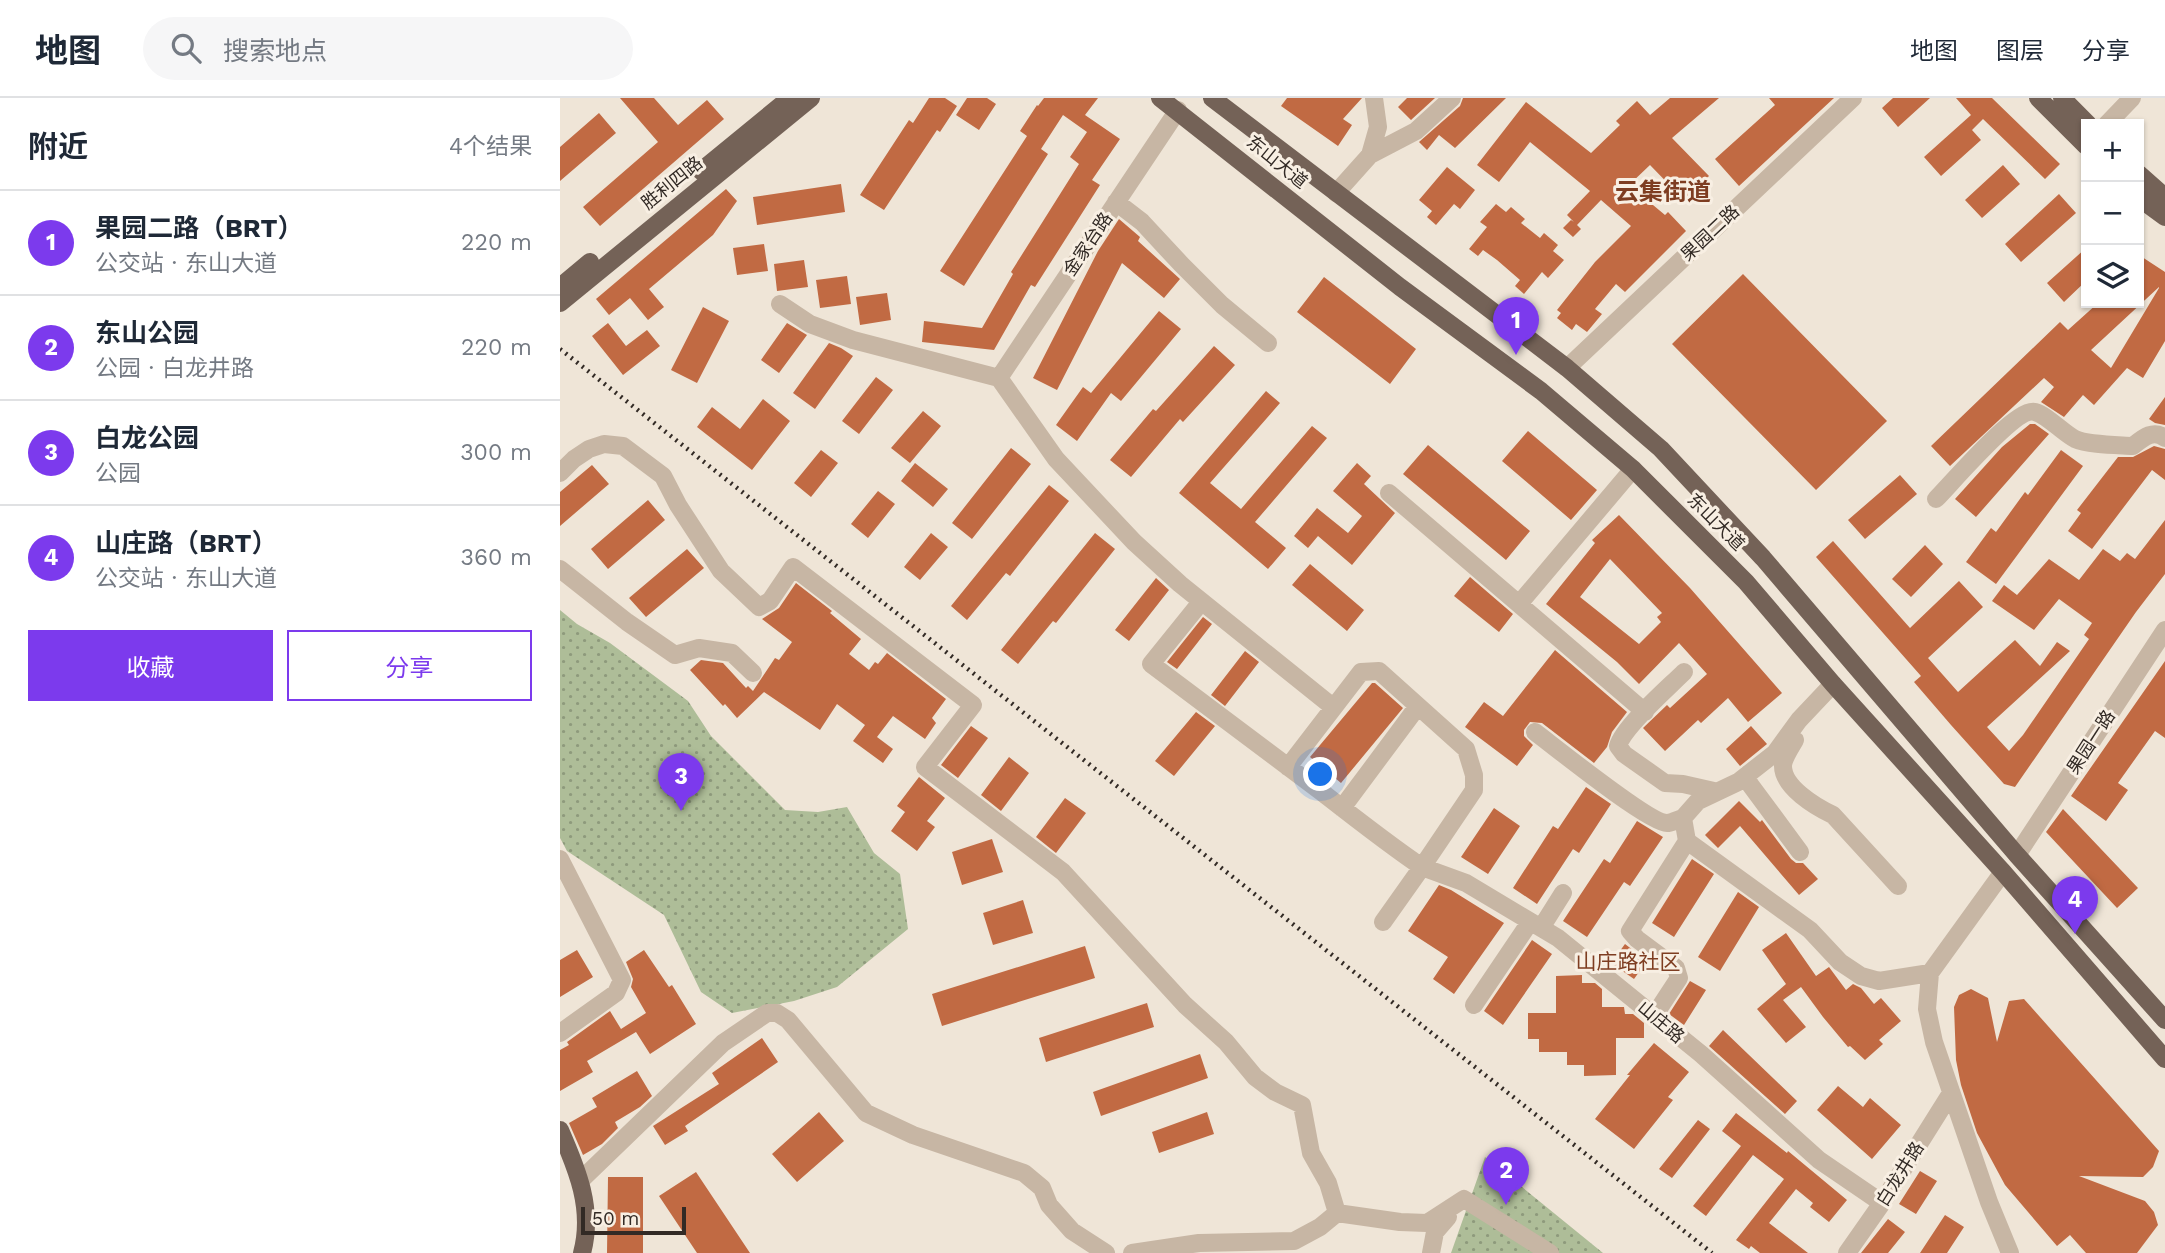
<!DOCTYPE html>
<html lang="zh">
<head>
<meta charset="utf-8">
<style>
	:root { --surface:#fff; --page:#f6f6f7; --text:#1f2937; --muted:#747a83; --line:#e0e1e3; --accent:#7c3aed }
	body { margin:0; font-family:"Work Sans","Noto Sans SC",sans-serif; background:var(--page); color:var(--text) }
	.controls { position:absolute; right:21px; top:21px; display:grid; overflow:hidden; border-radius:0px; box-shadow:0 2px 5px #0004 }
	.controls button { width:63px; height:63px; display:grid; place-items:center; padding:0; border:0; border-bottom:2px solid var(--line); background:var(--surface); color:var(--text); font:35px sans-serif }
	.scale { position:absolute; left:21px; bottom:18px; width:105px; box-sizing:border-box; padding-left:7px; border:4px solid #322a25; border-top:0; font-size:19px; line-height:24px; white-space:nowrap; color:#322a25; -webkit-text-stroke:5px #f8efe3; paint-order:stroke }
	.you { position:absolute; left:761px; top:677px; width:24px; height:24px; margin:-18px; border:5px solid #fff; border-radius:50%; background:#1a73e8; box-shadow:0 0 0 10px #1a73e833 }
	.badge { display:grid; place-items:center; width:46px; height:46px; border-radius:50%; background:var(--accent); color:#fff; font-size:23px; font-weight:700 }
	.pin { position:absolute; translate:-50% -58px; filter:drop-shadow(0 2px 4px #0008) }
	.pin::after { content:''; position:absolute; top:37px; width:24px; height:21px; background:inherit; clip-path:polygon(0 0,100% 0,50% 100%) }
	.list { margin:0; padding:0; list-style:none }
	h2 { display:flex; justify-content:space-between; align-items:center; height:91px; margin:0; padding:0 28px; font-size:30px }
	h2 small { font-size:23px; font-weight:400; color:var(--muted) }
	.list li { display:grid; grid-template-columns:46px 1fr auto; gap:21px; align-items:center; box-sizing:border-box; height:105px; padding:0 28px; border-top:2px solid var(--line) }
	.list b { display:block; font-size:26px; white-space:nowrap }
	.list p { margin:0; font-size:23px; white-space:nowrap; color:var(--muted) }
	.list em { font-size:23px; font-style:normal; color:var(--muted) }
	.actions { display:flex; gap:14px; padding:21px 28px }
	.actions a { flex:1; padding:16px 0; border:2px solid var(--accent); border-radius:0px; text-align:center; font-size:24px; color:var(--accent) }
	.actions .main { background:var(--accent); color:#fff }
	.icon { flex:none; width:38px; height:38px; fill:none; stroke:currentColor; stroke-width:2; stroke-linecap:round; stroke-linejoin:round }
	.map { position:relative; flex:none; width:1605px; height:1155px; overflow:hidden }
	header { display:flex; align-items:center; gap:42px; box-sizing:border-box; height:98px; padding:0 35px; background:var(--surface); border-bottom:2px solid var(--line) }
	header strong { font-size:33px }
	nav { display:flex; gap:38px; margin-inline-start:auto; font-size:24px }
	.search { width:490px; height:63px; background:var(--page); display:flex; align-items:center; gap:18px; box-sizing:border-box; padding:0 24px; border-radius:38px; color:var(--muted); font-size:26px }
	main { display:flex }
	aside { flex:1; background:var(--surface) }
	.map>svg:first-child { display:block }
</style>
</head>
<body>
<header>
<strong>地图</strong>
<div class="search"><svg class="icon" aria-label="search" viewBox="0 0 24 24"><circle cx="10" cy="10" r="6"/><path d="M15 15l6 6"/></svg>搜索地点</div>
<nav><a>地图</a><a>图层</a><a>分享</a></nav>
</header>
<main>
<aside>
<h2>附近<small>4个结果</small></h2>
<ul class="list">
<li><span class="badge">1</span><div><b>果园二路（BRT）</b><p>公交站 · 东山大道</p></div><em>220 m</em></li>
<li><span class="badge">2</span><div><b>东山公园</b><p>公园 · 白龙井路</p></div><em>220 m</em></li>
<li><span class="badge">3</span><div><b>白龙公园</b><p>公园</p></div><em>300 m</em></li>
<li><span class="badge">4</span><div><b>山庄路（BRT）</b><p>公交站 · 东山大道</p></div><em>360 m</em></li>
</ul>
<div class="actions"><a class="main">收藏</a><a>分享</a></div>
</aside>
<div class="map">
<svg width="1605" height="1155" viewBox="0 0 1605 1155">
	<defs>
		<pattern id="park-dots" width="8" height="8" patternUnits="userSpaceOnUse" patternTransform="scale(1.75)"><rect width="8" height="8" fill="#aebd98"/><path d="M2 2h.1M6 6h.1" fill="none" stroke="#8e9a7c" stroke-width="1.8" stroke-linecap="round"/></pattern>
	</defs>
	<rect width="100%" height="100%" fill="#efe5d7"/>
	<path fill="url(#park-dots)" d="M0,512L17,526L50,545L128,603L151,638L225,712L258,714L287,709L314,755L340,776L348,831L277,889L234,903L172,915L141,894L104,817L7,753L0,740Z
		M925,1059L1043,1155H891Z"/>
	<path fill="#c16a43" fill-rule="evenodd" d="M60,0H94L118,27L147,2L164,21L40,128L23,109L98,44Z
		M369,0H385L397,8L380,34L377,32L324,112L300,97L349,22L353,25Z
		M407,0H427L436,6L419,32L396,17Z
		M484,0H538L525,17L560,41L532,82L540,87L475,189L471,187L434,252L362,244L364,223L422,230L453,176L451,174L519,66L510,59L527,34L503,17L481,51L488,56L404,188L380,173L467,38L460,33L477,7L478,8Z
		M727,0H802L783,21L792,27L778,48L721,8Z
		M847,0H875L851,22L838,9Z
		M903,0H946L895,50L879,37L867,52L859,44L900,8Z
		M1110,0H1159L1112,40L1149,78L1124,102L1090,67L1069,87L1105,117L1108,114L1126,133L1065,194L1056,186L1035,211L1042,216L1027,234L1016,226L1012,232L997,220L1001,215L997,212L1035,164L1071,128L1041,102L1017,127L1021,131L1013,139L1003,130L1011,122L1014,124L1007,117L1030,93L970,44L939,84L917,67L966,4L1031,55L1060,27L1056,23L1077,3L1090,17Z
		M1209,0H1274L1179,88L1155,61L1215,7Z
		M1333,0H1370L1338,29L1322,10Z
		M1396,0H1432L1500,66L1485,81L1423,21L1412,32L1421,42L1381,78L1364,59L1411,17Z
		M39,15L56,35L0,83V49Z
		M1443,67L1460,86L1422,120L1405,102Z
		M887,69L915,92L900,111L894,106L876,127L867,119L872,113L859,102Z
		M281,86L285,114L197,127L193,99Z
		M166,91L177,103L153,137L89,191L104,209L88,222L70,200L49,217L36,201Z
		M1499,96L1516,115L1461,164L1445,146Z
		M936,106L946,114L951,109L965,121L961,125L980,140L984,135L998,147L993,153L1004,162L988,180L982,174L964,196L955,188L960,182L937,162L923,152L918,158L909,151L927,129L920,124Z
		M559,121L580,139L578,143L620,181L604,200L562,165L497,292L473,280L538,153Z
		M204,146L208,173L177,177L173,150Z
		M1526,150V183L1504,204L1487,185Z
		M1579,157L1605,174V243L1583,280L1567,270L1534,307L1523,297L1504,319L1481,304L1494,289L1484,280L1390,368L1371,348L1500,224L1508,232L1538,205H1579ZM1599,189V190L1551,270L1531,252Z
		M244,162L248,189L217,193L214,166Z
		M1183,176L1327,323L1256,392L1112,246Z
		M287,178L291,206L260,210L256,182Z
		M764,179L856,251L830,286L737,214Z
		M327,195L331,222L300,227L296,199Z
		M143,209L169,223L137,285L111,272Z
		M599,213L621,231L561,303L551,295L517,343L496,327L523,289L531,295Z
		M48,225L66,248L87,232L100,248L63,277L32,238Z
		M227,225L247,237L219,275L201,262Z
		M269,245L281,250L293,258L255,311L233,295Z
		M654,248L675,267L623,324L620,321L571,379L550,362L593,311L596,313Z
		M316,279L333,292L299,336L282,323Z
		M706,293L720,305L650,385L681,411L752,328L767,340L695,424L726,450L708,471L619,395Z
		M1605,299V327L1595,325L1589,321Z
		M203,301L230,323L192,372L137,329L152,309L180,331Z
		M363,313L381,328L350,365L331,350Z
		M1470,326H1475L1489,336L1416,419L1395,401L1442,349Z
		M968,333L1037,392L1011,422L942,363Z
		M868,347L970,433L946,462L843,376Z
		M1594,348L1605,351V382L1592,372L1532,451L1508,433L1521,415L1517,412L1558,359H1573Z
		M451,350L471,366L412,441L392,425Z
		M261,352L278,365L251,399L234,385Z
		M1501,352L1523,368L1436,486L1406,464L1431,430L1436,434L1465,394L1468,397Z
		M355,365L388,391L373,409L341,383Z
		M797,365L811,378L804,386L835,415L792,467L758,438L748,450L734,438L757,410L788,435L802,418L773,393Z
		M32,367L49,386L0,428V394Z
		M1340,377L1357,396L1305,441L1288,422Z
		M489,387L509,403L450,478L446,475L407,522L391,508Z
		M318,393L335,406L308,440L291,426Z
		M88,402L105,422L48,471L31,451Z
		M1059,417L1130,490L1222,595L1188,624L1168,600L1141,625L1138,622L1105,653L1083,630L1107,607L1110,610L1147,576L1119,545L1079,586L1057,564L986,506L1035,445L1032,442ZM1050,461L1102,515L1097,519L1101,524L1079,546L1020,499Z
		M1605,422V476L1576,514L1455,689L1444,686L1391,627L1354,584L1361,578L1256,459L1273,443L1350,530L1399,483L1423,509L1368,560L1398,594L1455,542L1480,568L1497,544L1510,553L1427,629L1449,653L1463,637L1529,541L1524,537L1532,525L1499,501L1474,532L1432,503L1444,487L1457,497L1489,461L1519,482L1543,451L1560,463L1567,455L1575,461Z
		M371,435L388,449L360,482L344,469Z
		M535,435L555,451L496,525L493,523L458,566L441,552Z
		M1365,447L1383,466L1351,499L1332,481Z
		M127,451L144,470L86,519L69,500Z
		M750,466L804,512L787,533L732,487Z
		M910,479L953,516L939,534L894,498Z
		M596,480L609,492L569,543L555,532Z
		M236,485L272,513L270,515L301,541L289,556L309,572L315,564L318,566L327,555L386,601L372,620L376,625L365,641L333,618L317,639L333,651L323,665L293,643L305,627L277,606L260,632L204,594L177,620L165,606L163,608L130,572L141,562L163,565L186,590L188,588L193,593L215,560L219,562L232,544L202,521L219,510Z
		M643,519L652,526L617,571L607,564Z
		M995,552L1067,614L1052,634L1047,649L1034,665L982,625L970,624L964,632V638L973,647L957,668L905,629L924,604L943,618Z
		M685,553L699,564L665,608L651,597Z
		M1605,563V640L1595,633L1558,685L1568,692L1546,723L1511,698Z
		M812,585H815L843,610L781,685L750,659Z
		M636,614L655,628L614,678L595,663Z
		M411,628L428,640L398,680L381,667Z
		M1191,628L1207,646L1180,668L1166,651Z
		M449,659L469,675L441,713L421,697Z
		M359,679L385,700L367,723L375,729L357,753L331,733L345,714L337,708Z
		M1026,689L1051,706L1019,755L1013,751L977,806L953,790L993,728L998,731Z
		M505,700L526,715L496,755L476,739Z
		M1179,703L1200,724L1202,722L1231,761L1236,765H1243L1258,781L1239,797L1180,728L1158,750L1145,737Z
		M934,710L960,728L928,776L901,759Z
		M1503,711L1578,790L1557,810L1486,734Z
		M1077,723L1103,739L1070,788L1064,784L1027,839L1003,823L1044,761L1050,765Z
		M432,741L443,774L402,787L392,754Z
		M1132,761L1154,776L1114,839L1092,825Z
		M879,787L891,792L944,825L894,896L873,881L888,859L848,833Z
		M1178,794L1199,809L1160,873L1138,859Z
		M463,802L473,835L433,847L423,815Z
		M1226,835L1256,878L1269,869L1286,892L1293,886L1301,890L1314,906L1321,900L1341,923L1319,942L1323,946L1305,962L1290,948L1288,949L1263,919L1241,889L1223,902L1246,929L1226,945L1197,911L1226,886L1202,852Z
		M972,842L992,856L943,927L924,913Z
		M1065,846L1087,863L1074,881L1051,865Z
		M525,848L535,880L382,928L372,896Z
		M17,852L33,879L0,899V862Z
		M84,852L109,889L112,887L136,926L90,956L76,934L27,963L33,974L0,993V952L9,947L7,944L50,913L61,931L86,915L71,889L73,881L66,864Z
		M1022,877V885H1035L1042,891V909H1064L1065,916H1073L1084,925V940H1056V977L1024,978V967H1007V954H979V941H968V915H996V878Z
		M1130,883L1146,892L1124,927L1109,916Z
		M1411,891L1428,900L1437,944L1449,903L1464,901L1599,1053L1593,1069L1583,1079L1519,1078L1585,1103L1594,1114L1598,1127L1577,1155H1526L1510,1137L1497,1148L1445,1087L1417,1035L1401,987L1396,962L1394,909L1399,897Z
		M587,905L594,929L486,964L479,940Z
		M1163,932L1237,1003L1225,1016L1149,948Z
		M202,940L218,964L125,1028L128,1033L105,1047L93,1028L159,986L152,975Z
		M1094,945L1129,974L1108,999L1113,1002L1074,1051L1035,1021L1070,977H1067Z
		M640,956L648,980L541,1018L533,994Z
		M77,973L92,998L80,1009L55,1024L58,1030L42,1046L23,1057L9,1025L37,1009L32,1000Z
		M1278,988L1303,1009L1310,1000L1341,1027L1312,1061L1257,1012Z
		M259,1014L284,1043L237,1084L212,1056Z
		M647,1014L654,1036L599,1055L592,1034Z
		M1176,1015L1227,1055L1228,1053L1287,1102L1269,1124L1250,1109L1253,1105L1236,1091L1209,1125L1248,1155H1200L1191,1148L1189,1151L1176,1142L1224,1081L1193,1057L1146,1118L1133,1108L1181,1048L1162,1033Z
		M1138,1022L1150,1031L1112,1080L1099,1071Z
		M1360,1073L1377,1083L1356,1116L1339,1106Z
		M136,1074L190,1155H137L99,1098Z
		M48,1079H83V1155H47Z
		M1385,1117L1404,1129L1387,1155H1360Z
		M1328,1121L1345,1134L1328,1155H1301Z"/>
	<g fill="none" stroke-linecap="round" stroke-linejoin="round">
		<path stroke="#c7b6a4" stroke-width="18" d="M1547,26L1572,0
			M810,57L818,29L814,0
			M776,95L810,57L856,33L892,0
			M556,104L582,124L621,166L662,207L708,245
			M220,206L250,226L293,242L439,280L496,361L574,444L620,486L773,609
			M1007,270L1293,0
			M439,280L618,12
			M0,375L14,361L29,351L44,346L63,348L103,378L118,407L161,473L199,509L210,503L233,469L413,607L365,669L503,774L625,907L666,944L695,979L715,994L742,1007L751,1055L768,1085L777,1115
			M829,395L1085,614
			M1376,401C1392,385 1456,309 1475,314C1487,317 1503,335 1515,341C1528,347 1558,347 1573,348C1583,340 1593,331 1605,340
			M0,471L67,524L115,557L139,550L172,555L193,575
			M641,504L591,566C648,609 705,652 763,695C795,720 828,746 862,769L914,692V677L906,651L819,573L801,574L728,669
			M959,506L1073,371
			M1124,574C1108,590 1063,629 1058,648L1064,656L1105,685L1123,686L1154,693
			M1273,586L1239,622L1215,655L1178,684L1138,703L1123,720L1127,743L1250,832L1280,864L1301,878L1319,883L1370,875
			M975,634C995,649 1089,725 1107,725C1112,725 1118,721 1123,720
			M1235,642C1231,649 1224,659 1223,667C1222,689 1256,709 1273,717L1338,788
			M1188,676L1189,685L1240,754
			M782,710L858,608
			M1457,757L1605,532
			M0,761L62,882L56,895L0,935
			M1443,774L1370,875L1367,911L1374,944L1429,1104L1450,1155
			M823,824L862,769L906,785L998,840L1141,956L1259,1062L1322,1105
			M981,830L1003,795
			M914,907L970,824
			M1094,918L1119,880L1116,870L1077,841L1070,833L1127,743
			M21,1082L163,945L207,915H217L228,922L306,1015L353,1037L464,1075L482,1090L489,1107L512,1133L546,1155
			M572,1155L639,1145L734,1143L760,1129L777,1115L840,1124L867,1125L904,1101L990,1155
			M871,1155L875,1134L888,1119
			M1287,1155L1322,1105L1391,995"/>
		<path stroke="#746257" stroke-width="18" d="M600,0L840,189L981,293L1073,371L1186,484L1273,586L1443,774L1605,961
			M652,0L1007,270L1101,351L1203,460L1457,757L1605,922
			M1478,0L1526,48
			M1502,0L1528,26
			M141,73L230,0
			M1579,76L1605,99
			M1579,100L1605,119
			M0,189L30,164
			M0,205L251,0
			M0,1032C17,1071 34,1111 22,1155"/>
		<path stroke="#322a25" stroke-width="4.5" stroke-dasharray="2 5" stroke-linecap="butt" d="M0,251L1152,1155"/>
	</g>
	<g text-anchor="middle" stroke-width="6" stroke-linejoin="round" paint-order="stroke">
		<g font-size="18" fill="#322a25" stroke="#f8efe3">
			<text transform="translate(717 64) rotate(39)" y="6">东山大道</text>
			<text transform="translate(112 85) rotate(-39)" y="6">胜利四路</text>
			<text transform="translate(1150 135) rotate(-43)" y="6">果园二路</text>
			<text transform="translate(528 146) rotate(-56)" y="6">金家台路</text>
			<text transform="translate(1156 424) rotate(45)" y="6">东山大道</text>
			<text transform="translate(1531 644) rotate(-57)" y="6">果园一路</text>
			<text transform="translate(1101 924) rotate(40)" y="6">山庄路</text>
			<text transform="translate(1340 1076) rotate(-58)" y="6">白龙井路</text>
		</g>
		<g font-size="21" fill="#7e3d21" stroke="#f8efe3">
			<text x="1068" y="871">山庄路社区</text>
		</g>
		<g font-size="24" font-weight="bold" fill="#7e3d21" stroke="#f8efe3">
			<text x="1103" y="102">云集街道</text>
		</g>
	</g>
</svg>
<div class="controls">
<button>+</button>
<button>−</button>
<button><svg class="icon" aria-label="layers" viewBox="0 0 24 24"><path d="M12 4l9 5-9 5-9-5zM3 14l9 5 9-5"/></svg></button>
</div>
<div class="scale">50 m</div>
<div class="you"></div>
<div class="pin badge" style="left:956px;top:257px">1</div>
<div class="pin badge" style="left:946px;top:1107px">2</div>
<div class="pin badge" style="left:121px;top:713px">3</div>
<div class="pin badge" style="left:1515px;top:836px">4</div>
</div>
</main>
</body>
</html>
